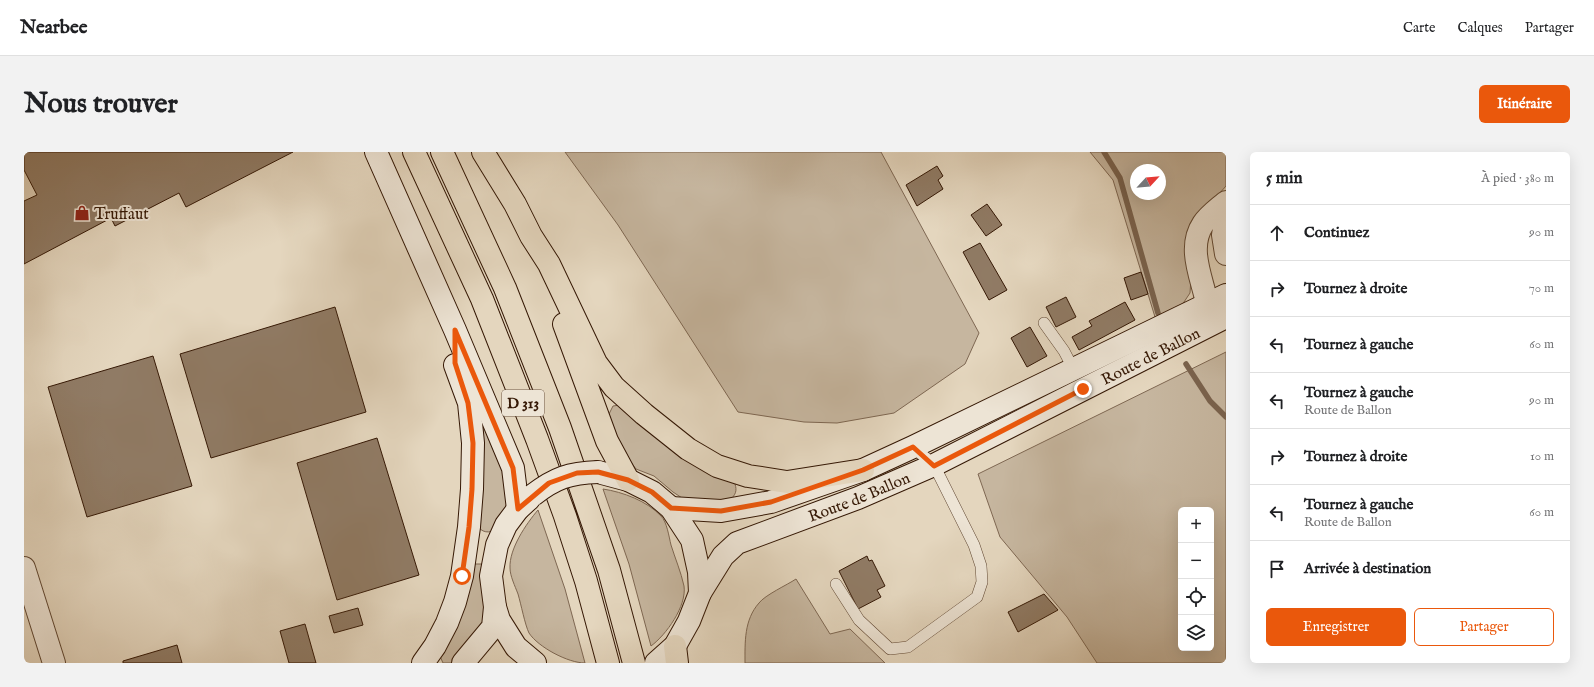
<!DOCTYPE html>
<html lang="fr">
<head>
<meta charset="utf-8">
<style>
	:root { --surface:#fff; --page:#f2f2f2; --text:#202124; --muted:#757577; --line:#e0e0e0; --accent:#ea580c }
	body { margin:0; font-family:"IM FELL English",serif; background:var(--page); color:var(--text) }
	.controls { position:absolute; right:12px; bottom:12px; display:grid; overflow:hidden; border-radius:6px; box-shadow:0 4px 16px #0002 }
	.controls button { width:36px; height:36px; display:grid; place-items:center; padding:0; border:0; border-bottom:1px solid var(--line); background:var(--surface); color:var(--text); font:20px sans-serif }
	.compass { position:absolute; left:1106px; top:12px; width:36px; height:36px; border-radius:50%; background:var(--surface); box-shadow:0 4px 16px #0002; rotate:64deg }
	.stop { position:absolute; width:12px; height:12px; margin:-9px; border:3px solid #ea580c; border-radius:50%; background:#fff }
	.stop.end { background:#ea580c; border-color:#fff; box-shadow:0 1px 4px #0008 }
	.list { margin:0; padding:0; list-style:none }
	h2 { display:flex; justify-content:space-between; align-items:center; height:52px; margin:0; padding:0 16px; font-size:17px }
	h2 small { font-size:13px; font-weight:400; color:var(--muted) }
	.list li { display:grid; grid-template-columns:26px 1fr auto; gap:12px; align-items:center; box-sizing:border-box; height:56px; padding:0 16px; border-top:1px solid var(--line) }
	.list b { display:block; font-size:15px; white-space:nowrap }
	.list p { margin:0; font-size:13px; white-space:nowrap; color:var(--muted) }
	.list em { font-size:13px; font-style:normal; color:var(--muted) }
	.actions { display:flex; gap:8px; padding:12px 16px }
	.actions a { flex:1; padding:9px 0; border:1px solid var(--accent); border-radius:6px; text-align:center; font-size:14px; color:var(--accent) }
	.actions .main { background:var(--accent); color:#fff }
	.icon { flex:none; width:22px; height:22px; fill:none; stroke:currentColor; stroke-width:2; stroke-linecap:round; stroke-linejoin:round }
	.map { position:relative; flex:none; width:1202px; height:511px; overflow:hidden; border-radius:6px }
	header { display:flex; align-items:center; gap:24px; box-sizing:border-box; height:56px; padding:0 20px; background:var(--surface); border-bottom:1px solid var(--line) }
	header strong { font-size:19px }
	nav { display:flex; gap:22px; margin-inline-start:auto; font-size:14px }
	.intro { display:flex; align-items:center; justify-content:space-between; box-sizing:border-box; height:96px; padding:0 24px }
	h1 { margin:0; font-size:28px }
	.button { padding:10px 18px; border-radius:6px; background:var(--accent); color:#fff; font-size:14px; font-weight:700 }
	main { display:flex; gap:24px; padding:0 24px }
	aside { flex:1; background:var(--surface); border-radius:6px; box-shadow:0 4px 16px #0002 }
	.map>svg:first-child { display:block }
</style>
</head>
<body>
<header>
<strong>Nearbee</strong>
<nav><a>Carte</a><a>Calques</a><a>Partager</a></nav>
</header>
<div class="intro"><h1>Nous trouver</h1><a class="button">Itinéraire</a></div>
<main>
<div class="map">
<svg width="1202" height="511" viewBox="0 0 1202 511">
	<rect width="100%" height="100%" fill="#e4d6be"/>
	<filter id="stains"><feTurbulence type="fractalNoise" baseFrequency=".005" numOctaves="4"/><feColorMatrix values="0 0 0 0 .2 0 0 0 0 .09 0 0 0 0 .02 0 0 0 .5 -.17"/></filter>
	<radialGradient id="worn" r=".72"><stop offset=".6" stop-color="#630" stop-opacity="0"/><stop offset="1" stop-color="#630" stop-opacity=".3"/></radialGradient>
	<path fill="#c6b69f" stroke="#7e6752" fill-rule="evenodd" d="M541,0H857L955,181L941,212L870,261L813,271L780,270L714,260L594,73Z
		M1066,0H1202V34L1171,69L1166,141L1158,153L1131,165L1089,28ZM1112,18H1136V42H1112Z
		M1202,200V511H1073L1043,465L976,385L954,322ZM1157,358H1187V496H1157Z
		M596,253L710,329C713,337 713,341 707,347L667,352L649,340L630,324L612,317L594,293L585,262L589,254Z
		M465,276L494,357C481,369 465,393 451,371L457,277Z
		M579,337C599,340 623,349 637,364C643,370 645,385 647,393C651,406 657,420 660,434C663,454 642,483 627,494L605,412Z
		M514,358L541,437L561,511C544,511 514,495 505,481C501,473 497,452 494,442C491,434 486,424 486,416C485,397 502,372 514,358Z
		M451,412H458L463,418L471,455L434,511H419L415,502L444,415Z
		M772,427L806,482L826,477L861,511H721C721,490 720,468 735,451C741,443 763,433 772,427Z"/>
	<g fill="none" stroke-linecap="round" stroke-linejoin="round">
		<path stroke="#7a634e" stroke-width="5.5" d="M1080,0L1096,26L1134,161
			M1162,212L1186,249L1202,265"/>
	</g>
	<path fill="#907b65" stroke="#351805" d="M0,0H269L162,55L155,41L91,74L87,66L0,112V49L13,43L0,18Z
		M913,14L919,24L914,28L919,37L893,54L882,33Z
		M963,52L978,73L962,84L947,63Z
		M956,91L983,138L965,148L939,100Z
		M1117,120L1124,142L1107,148L1100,126Z
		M1042,145L1052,165L1032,175L1022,155Z
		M1101,150L1111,168L1055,198L1048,185L1068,174L1065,169Z
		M311,155L342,260L187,306L156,202Z
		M1006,175L1023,204L1003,215L987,186Z
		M129,204L168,334L63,365L24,235Z
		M353,286L395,423L313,448L273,311Z
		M843,404L845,409L848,408L861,434L853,438L857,445L834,457L815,419Z
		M1020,442L1034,458L994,480L984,460Z
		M334,456L339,473L310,481L305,464Z
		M281,472L292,511H265L256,479Z
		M153,493L158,511H99V509Z"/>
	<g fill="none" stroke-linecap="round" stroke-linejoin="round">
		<defs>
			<path id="service" d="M1020,171L1040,199L1051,220
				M812,432L835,468L866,497L884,495L953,445L958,430L957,414L950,393L910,313L889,295"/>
			<path id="minor" d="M0,416L30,511"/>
			<path id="tertiary" d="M1202,66L1199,83L1202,102
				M1200,161L1183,151C1178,126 1163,96 1179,72C1185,63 1194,57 1202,50"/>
			<g id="secondary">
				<path d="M352,0L431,178L489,316L494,357"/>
				<path d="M574,320L604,328L628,340L647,356L668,388L675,420L676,441L665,469L651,494L632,511"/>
				<path d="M647,356L697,359L747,350L839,318L889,295L1202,143"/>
				<path id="s1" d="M676,441L699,404L713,391L834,346L910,313L1202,165"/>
				<path d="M471,455L475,468L492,495L511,511"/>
				<path d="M399,511L411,494L423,471L431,450L438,424L445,375L448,337L449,291L445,251L431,213"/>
				<path d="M439,511L469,475L471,455L467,424L473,393L482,373L494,357L505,347"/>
			</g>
			<path id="trunk" d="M390,0L458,147L513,287L541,364L562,429L584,511
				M418,0L481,136L536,276L585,418L610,511
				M459,0L491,52L507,84L525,112L572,211L590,235L620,262L664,297L693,314L724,324L763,330L839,318
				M540,172L583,289L604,328
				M651,494L653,511"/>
		</defs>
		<use href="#service" stroke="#614833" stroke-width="12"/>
		<use href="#minor" stroke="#614833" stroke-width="24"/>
		<use href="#tertiary" stroke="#614833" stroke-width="24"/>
		<use href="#secondary" stroke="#351805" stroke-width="24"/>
		<use href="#trunk" stroke="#351805" stroke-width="24"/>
		<use href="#service" stroke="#ede4d5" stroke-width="11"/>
		<use href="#minor" stroke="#ede4d5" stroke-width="22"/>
		<use href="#tertiary" stroke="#ede4d5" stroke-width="22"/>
		<use href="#secondary" stroke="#ede4d5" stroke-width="22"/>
		<use href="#trunk" stroke="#e4d6be" stroke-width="22"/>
		<defs>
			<path id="secondary-bridge" d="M509,343C531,326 545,321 574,320"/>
		</defs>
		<use href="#secondary-bridge" stroke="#351805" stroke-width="24" stroke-linecap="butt"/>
		<use href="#secondary-bridge" stroke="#ede4d5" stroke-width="22"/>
	</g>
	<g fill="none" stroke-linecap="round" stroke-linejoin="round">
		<path stroke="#ea580c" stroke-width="5" d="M438,424L445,375L448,337L449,291L444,251L431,211V178L489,316L494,357L525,331L553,321L574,320L604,328L628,340L647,356L697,359L747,350L839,318L889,295L910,314L1059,237"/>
	</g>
	<defs>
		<symbol id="shop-bare" viewBox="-9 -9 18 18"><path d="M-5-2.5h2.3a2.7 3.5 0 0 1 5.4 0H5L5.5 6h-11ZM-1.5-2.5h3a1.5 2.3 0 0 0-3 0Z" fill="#8f2418" stroke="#ede4d5" stroke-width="2.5" paint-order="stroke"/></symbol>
	</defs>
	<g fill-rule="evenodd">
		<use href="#shop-bare" x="47" y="50" width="22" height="22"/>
	</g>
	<g text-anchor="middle" stroke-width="4" stroke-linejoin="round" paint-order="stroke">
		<rect fill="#ede4d5" stroke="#6c5543" stroke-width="1" x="478" y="238" width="42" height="26" rx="3"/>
		<g font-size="15" font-weight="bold" fill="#351805">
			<text x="499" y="256">D 313</text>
		</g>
		<g font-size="16" fill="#351805" stroke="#ede4d5" text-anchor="start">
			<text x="70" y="67">Truffaut</text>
		</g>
		<g font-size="16" fill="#351805" stroke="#ede4d5">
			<text dy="6" stroke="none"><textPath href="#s1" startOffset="517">Route de Ballon</textPath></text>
			<text dy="6" stroke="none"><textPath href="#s1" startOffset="193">Route de Ballon</textPath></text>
		</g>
	</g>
	<rect width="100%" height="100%" filter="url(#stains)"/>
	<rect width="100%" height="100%" fill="url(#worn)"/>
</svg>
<div class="controls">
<button>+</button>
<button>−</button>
<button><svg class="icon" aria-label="locate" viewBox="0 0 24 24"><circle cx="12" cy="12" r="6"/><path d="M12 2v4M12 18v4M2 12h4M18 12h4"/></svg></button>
<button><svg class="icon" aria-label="layers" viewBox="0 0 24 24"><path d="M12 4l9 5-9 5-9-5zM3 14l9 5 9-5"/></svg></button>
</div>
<svg class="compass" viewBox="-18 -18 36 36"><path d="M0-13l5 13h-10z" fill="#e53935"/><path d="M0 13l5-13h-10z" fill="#757577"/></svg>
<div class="stop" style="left:438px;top:424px"></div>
<div class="stop end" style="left:1059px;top:237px"></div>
</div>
<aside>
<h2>5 min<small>À pied · 380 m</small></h2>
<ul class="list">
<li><svg class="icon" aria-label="ahead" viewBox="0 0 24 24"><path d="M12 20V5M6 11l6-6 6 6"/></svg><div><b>Continuez</b></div><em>90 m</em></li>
<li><svg class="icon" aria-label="right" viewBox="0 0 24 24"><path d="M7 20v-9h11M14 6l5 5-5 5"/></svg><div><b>Tournez à droite</b></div><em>70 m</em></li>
<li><svg class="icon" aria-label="left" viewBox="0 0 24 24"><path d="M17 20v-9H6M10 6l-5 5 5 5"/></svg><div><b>Tournez à gauche</b></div><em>60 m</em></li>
<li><svg class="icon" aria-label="left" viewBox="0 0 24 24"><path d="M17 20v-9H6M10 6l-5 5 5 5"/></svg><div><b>Tournez à gauche</b><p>Route de Ballon</p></div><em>90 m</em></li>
<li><svg class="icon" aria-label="right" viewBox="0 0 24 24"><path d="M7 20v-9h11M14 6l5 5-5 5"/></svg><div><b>Tournez à droite</b></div><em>10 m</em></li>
<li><svg class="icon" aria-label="left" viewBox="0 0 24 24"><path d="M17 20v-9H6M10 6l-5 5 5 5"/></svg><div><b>Tournez à gauche</b><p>Route de Ballon</p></div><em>60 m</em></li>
<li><svg class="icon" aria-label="arrive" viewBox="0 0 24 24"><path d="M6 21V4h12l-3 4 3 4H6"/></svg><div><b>Arrivée à destination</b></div></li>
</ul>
<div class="actions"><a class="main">Enregistrer</a><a>Partager</a></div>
</aside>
</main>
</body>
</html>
